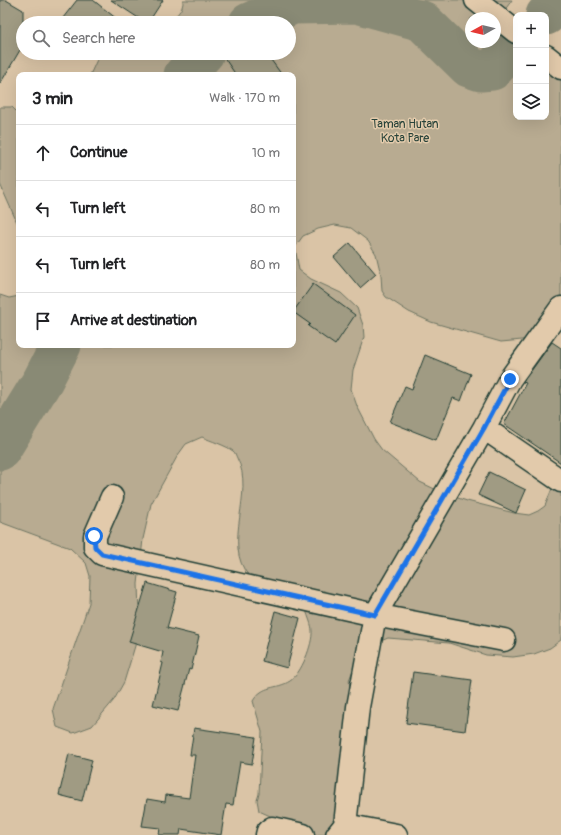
<!DOCTYPE html>
<html lang="en">
<head>
<meta charset="utf-8">
<style>
	:root { --surface:#fff; --page:#f6f6f6; --text:#202124; --muted:#757577; --line:#e0e0e0 }
	body { margin:0; font-family:Pangolin,sans-serif; background:var(--page); color:var(--text) }
	.controls { position:absolute; right:12px; top:12px; display:grid; overflow:hidden; border-radius:8px; box-shadow:0 4px 16px #0002 }
	.controls button { width:36px; height:36px; display:grid; place-items:center; padding:0; border:0; border-bottom:1px solid var(--line); background:var(--surface); color:var(--text); font:20px sans-serif }
	.compass { position:absolute; left:465px; top:12px; width:36px; height:36px; border-radius:50%; background:var(--surface); box-shadow:0 4px 16px #0002; rotate:262deg }
	.stop { position:absolute; width:12px; height:12px; margin:-9px; border:3px solid #1a73e8; border-radius:50%; background:#fff }
	.stop.end { background:#1a73e8; border-color:#fff; box-shadow:0 1px 4px #0008 }
	.list { margin:0; padding:0; list-style:none }
	h2 { display:flex; justify-content:space-between; align-items:center; height:52px; margin:0; padding:0 16px; font-size:17px }
	h2 small { font-size:13px; font-weight:400; color:var(--muted) }
	.list li { display:grid; grid-template-columns:26px 1fr auto; gap:12px; align-items:center; box-sizing:border-box; height:56px; padding:0 16px; border-top:1px solid var(--line) }
	.list b { display:block; font-size:15px; white-space:nowrap }
	.list em { font-size:13px; font-style:normal; color:var(--muted) }
	.icon { flex:none; width:22px; height:22px; fill:none; stroke:currentColor; stroke-width:2; stroke-linecap:round; stroke-linejoin:round }
	.map { position:relative; flex:none; width:561px; height:835px; overflow:hidden }
	.search { position:absolute; background:var(--surface); box-shadow:0 4px 16px #0002; left:16px; top:16px; width:280px; height:44px; display:flex; align-items:center; gap:10px; box-sizing:border-box; padding:0 14px; border-radius:22px; color:var(--muted); font-size:15px }
	.panel { position:absolute; background:var(--surface); box-shadow:0 4px 16px #0002; left:16px; top:72px; width:280px; height:276px; border-radius:8px }
	.map>svg:first-child { display:block }
</style>
</head>
<body>
<div class="map">
<svg width="561" height="835" viewBox="0 0 561 835">
	<rect width="100%" height="100%" fill="#dac4a6"/>
	<filter id="ink" filterUnits="userSpaceOnUse"><feTurbulence type="fractalNoise" baseFrequency=".025" numOctaves="2"/><feDisplacementMap in="SourceGraphic" scale="8" xChannelSelector="R" yChannelSelector="G"/><feConvolveMatrix kernelMatrix="1 2 1 2 8 2 1 2 1" color-interpolation-filters="sRGB"/></filter>
	<g filter="url(#ink)">
		<path fill="#b8ab91" stroke="#6c7462" fill-rule="evenodd" d="M183,0H512L499,18L516,32V117H546V56L561,68V308L542,334L522,340L501,342L431,322L409,312L386,297L382,291L381,275L376,254L368,241L351,228L335,225L318,229L303,236L295,247L299,270L311,279L341,293L357,308L363,325L364,337L353,370L351,389L357,406L374,439L382,450L420,482L443,493L467,501L514,513L529,515L538,511L545,506L561,466V640L550,648L534,654L513,657L486,655L449,643L388,638L376,643L360,653L349,680L355,724L345,825L328,835H313L259,811L257,800L259,794L262,732L253,701C263,684 276,690 290,681C301,674 313,644 312,631C312,625 308,617 306,610C292,602 278,594 264,586C259,583 252,580 249,576C221,544 256,492 237,458C236,456 235,452 233,451C225,445 211,441 202,437L186,444L178,455L151,504L143,539L138,584L139,615L135,646L124,682L114,700L92,726L73,733L57,727L53,709L89,603L90,576L86,563L70,548L0,522V295L9,298L19,296V345H293V75H90L100,53H289V23H167C174,17 184,11 183,0ZM471,18H495V42H471Z
			M0,107H12L19,114V227L0,184Z"/>
		<g fill="none" stroke-linecap="round" stroke-linejoin="round">
			<path stroke="#898a74" stroke-width="41" d="M546,15L559,0
				M249,23L293,4L357,3L422,21L469,67L481,71L492,70L516,45
				M184,75L204,53
				M0,450L43,380L61,345"/>
		</g>
		<path fill="#a09b83" stroke="#1f3d34" d="M0,0H6L23,10V45L0,84Z
			M77,0H93L122,23H59Z
			M111,0H163L148,23H146Z
			M221,53H266L282,75H236Z
			M350,243L376,274L360,288L334,257Z
			M313,284L355,315L335,345L308,326L310,324L293,312Z
			M552,342L561,348V463L504,424L526,383L523,382Z
			M425,355L471,374L461,401L453,398L436,440L390,422L405,386L412,389Z
			M489,472L526,490L516,513L478,495Z
			M147,583L177,592L167,628L199,636L191,670L189,669L178,711L153,705L163,663L161,662L163,652L129,642Z
			M275,611L300,618L287,668L262,661Z
			M413,672L472,680L465,731L406,723Z
			M194,728L256,737L252,764L240,762L233,805L226,804L221,835L181,829L180,835H159L160,828L142,826L147,799L165,802L166,795L189,798L195,755H190Z
			M69,754L92,760L82,801L59,795Z"/>
		<g fill="none" stroke-linecap="round" stroke-linejoin="round">
			<defs>
				<path id="minor" d="M484,428L561,481
					M112,497L95,536V547L102,554L375,615L504,640
					M345,825L358,707L375,615L484,428L510,379L561,308
					M267,835L268,831L272,828L303,835
					M337,835L345,825L396,835"/>
				<path id="primary" d="M476,0L516,32
					M546,56L561,68"/>
			</defs>
			<use href="#minor" stroke="#1f3d34" stroke-width="25"/>
			<use href="#primary" stroke="#1f3d34" stroke-width="25"/>
			<use href="#minor" stroke="#e2caab" stroke-width="22"/>
			<use href="#primary" stroke="#e2caab" stroke-width="22"/>
		</g>
	</g>
	<g fill="none" stroke-linecap="round" stroke-linejoin="round" filter="url(#ink)">
		<path stroke="#1a73e8" stroke-width="5" d="M94,536L95,547L102,554L375,615L484,428L510,379"/>
	</g>
	<g text-anchor="middle" stroke-width="3" stroke-linejoin="round" paint-order="stroke">
		<g font-size="12" fill="#274239" stroke="#e2caab">
			<text x="405" y="128">Taman Hutan<tspan x="405" dy="14">Kota Pare</tspan></text>
		</g>
	</g>
</svg>
<div class="controls">
<button>+</button>
<button>−</button>
<button><svg class="icon" aria-label="layers" viewBox="0 0 24 24"><path d="M12 4l9 5-9 5-9-5zM3 14l9 5 9-5"/></svg></button>
</div>
<svg class="compass" viewBox="-18 -18 36 36"><path d="M0-13l5 13h-10z" fill="#e53935"/><path d="M0 13l5-13h-10z" fill="#757577"/></svg>
<div class="stop" style="left:94px;top:536px"></div>
<div class="stop end" style="left:510px;top:379px"></div>
<div class="search"><svg class="icon" aria-label="search" viewBox="0 0 24 24"><circle cx="10" cy="10" r="6"/><path d="M15 15l6 6"/></svg>Search here</div>
<section class="panel">
<h2>3 min<small>Walk · 170 m</small></h2>
<ul class="list">
<li><svg class="icon" aria-label="ahead" viewBox="0 0 24 24"><path d="M12 20V5M6 11l6-6 6 6"/></svg><div><b>Continue</b></div><em>10 m</em></li>
<li><svg class="icon" aria-label="left" viewBox="0 0 24 24"><path d="M17 20v-9H6M10 6l-5 5 5 5"/></svg><div><b>Turn left</b></div><em>80 m</em></li>
<li><svg class="icon" aria-label="left" viewBox="0 0 24 24"><path d="M17 20v-9H6M10 6l-5 5 5 5"/></svg><div><b>Turn left</b></div><em>80 m</em></li>
<li><svg class="icon" aria-label="arrive" viewBox="0 0 24 24"><path d="M6 21V4h12l-3 4 3 4H6"/></svg><div><b>Arrive at destination</b></div></li>
</ul>
</section>
</div>
</body>
</html>
